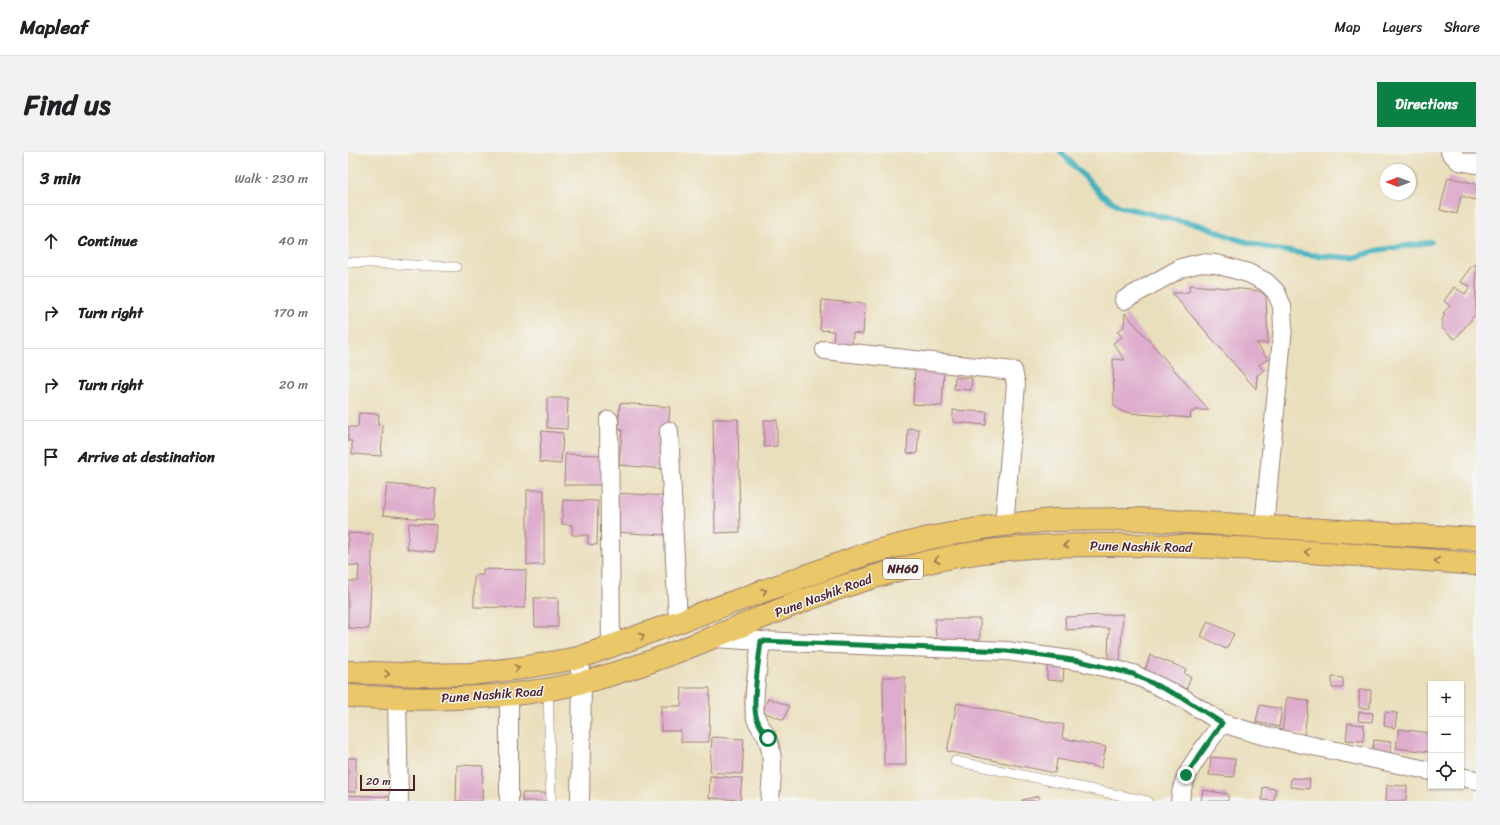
<!DOCTYPE html>
<html lang="en">
<head>
<meta charset="utf-8">
<style>
	:root { --surface:#fff; --page:#f2f2f2; --text:#202124; --muted:#757577; --line:#e0e0e0; --accent:#0b8043 }
	body { margin:0; font-family:Sriracha,sans-serif; background:var(--page); color:var(--text) }
	.controls { position:absolute; right:12px; bottom:12px; display:grid; overflow:hidden; border-radius:0px; box-shadow:0 1px 3px #0004 }
	.controls button { width:36px; height:36px; display:grid; place-items:center; padding:0; border:0; border-bottom:1px solid var(--line); background:var(--surface); color:var(--text); font:20px sans-serif }
	.compass { position:absolute; left:1032px; top:12px; width:36px; height:36px; border-radius:50%; background:var(--surface); box-shadow:0 1px 3px #0004; rotate:270deg }
	.scale { position:absolute; left:12px; bottom:10px; width:55px; box-sizing:border-box; padding-left:4px; border:2px solid #4a1f2b; border-top:0; font-size:11px; line-height:14px; white-space:nowrap; color:#4a1f2b; -webkit-text-stroke:3px #f6f6f2; paint-order:stroke }
	.stop { position:absolute; width:12px; height:12px; margin:-9px; border:3px solid #0b8043; border-radius:50%; background:#fff }
	.stop.end { background:#0b8043; border-color:#fff; box-shadow:0 1px 4px #0008 }
	.list { margin:0; padding:0; list-style:none }
	h2 { display:flex; justify-content:space-between; align-items:center; height:52px; margin:0; padding:0 16px; font-size:17px }
	h2 small { font-size:13px; font-weight:400; color:var(--muted) }
	.list li { display:grid; grid-template-columns:26px 1fr auto; gap:12px; align-items:center; box-sizing:border-box; height:72px; padding:0 16px; border-top:1px solid var(--line) }
	.list b { display:block; font-size:15px; white-space:nowrap }
	.list em { font-size:13px; font-style:normal; color:var(--muted) }
	.icon { flex:none; width:22px; height:22px; fill:none; stroke:currentColor; stroke-width:2; stroke-linecap:round; stroke-linejoin:round }
	.map { position:relative; flex:none; width:1128px; height:649px; overflow:hidden; border-radius:0px }
	header { display:flex; align-items:center; gap:24px; box-sizing:border-box; height:56px; padding:0 20px; background:var(--surface); border-bottom:1px solid var(--line) }
	header strong { font-size:19px }
	nav { display:flex; gap:22px; margin-inline-start:auto; font-size:14px }
	.intro { display:flex; align-items:center; justify-content:space-between; box-sizing:border-box; height:96px; padding:0 24px }
	h1 { margin:0; font-size:28px }
	.button { padding:10px 18px; border-radius:0px; background:var(--accent); color:#fff; font-size:14px; font-weight:700 }
	main { display:flex; gap:24px; padding:0 24px }
	aside { flex:1; background:var(--surface); border-radius:0px; box-shadow:0 1px 3px #0004 }
	.map>svg:first-child { display:block }
</style>
</head>
<body>
<header>
<strong>Mapleaf</strong>
<nav><a>Map</a><a>Layers</a><a>Share</a></nav>
</header>
<div class="intro"><h1>Find us</h1><a class="button">Directions</a></div>
<main>
<aside>
<h2>3 min<small>Walk · 230 m</small></h2>
<ul class="list">
<li><svg class="icon" aria-label="ahead" viewBox="0 0 24 24"><path d="M12 20V5M6 11l6-6 6 6"/></svg><div><b>Continue</b></div><em>40 m</em></li>
<li><svg class="icon" aria-label="right" viewBox="0 0 24 24"><path d="M7 20v-9h11M14 6l5 5-5 5"/></svg><div><b>Turn right</b></div><em>170 m</em></li>
<li><svg class="icon" aria-label="right" viewBox="0 0 24 24"><path d="M7 20v-9h11M14 6l5 5-5 5"/></svg><div><b>Turn right</b></div><em>20 m</em></li>
<li><svg class="icon" aria-label="arrive" viewBox="0 0 24 24"><path d="M6 21V4h12l-3 4 3 4H6"/></svg><div><b>Arrive at destination</b></div></li>
</ul>
</aside>
<div class="map">
<svg width="1128" height="649" viewBox="0 0 1128 649">
	<rect width="100%" height="100%" fill="#f6f6f2"/>
	<filter id="ink" filterUnits="userSpaceOnUse"><feTurbulence type="fractalNoise" baseFrequency=".025" numOctaves="2"/><feDisplacementMap in="SourceGraphic" scale="8" xChannelSelector="R" yChannelSelector="G"/><feConvolveMatrix kernelMatrix="1 2 1 2 8 2 1 2 1" color-interpolation-filters="sRGB"/></filter>
	<filter id="wash" filterUnits="userSpaceOnUse"><feTurbulence type="fractalNoise" baseFrequency=".012" numOctaves="4" result="noise"/><feDisplacementMap in="SourceGraphic" scale="16" xChannelSelector="R" yChannelSelector="G"/><feGaussianBlur stdDeviation="0.9" result="paint"/><feColorMatrix in="noise" values="0 0 0 0 0 0 0 0 0 0 0 0 0 0 0 0 0 1.4 0 .05"/><feComposite in="paint" operator="in"/></filter>
	<g filter="url(#wash)">
		<rect width="100%" height="100%" fill="#eadfbc"/>
		<g fill="none" stroke-linecap="round" stroke-linejoin="round">
			<path stroke="#43b2bd" stroke-width="5.5" d="M713,0L754,43L773,55L800,61L823,67L853,73L888,87L925,97L964,103L1005,106L1031,98L1083,90"/>
		</g>
		<g id="blocks">
			<path fill="#deaccc" d="M1100,25L1128,32V48L1113,44L1109,62L1092,58Z
				M1128,112V162L1107,187L1099,181L1094,176V168L1097,162L1095,161L1102,154L1096,149L1106,135L1117,142L1122,134L1112,130L1122,116Z
				M841,133L893,137L911,139L918,144L920,191H908L920,207L911,213L916,219L909,223L908,237L824,141H836L842,139Z
				M474,148L517,152L515,182L505,181L504,195L485,193L486,179L472,178Z
				M777,161L861,258H848L842,261L843,266L791,262L773,259L766,254L765,207L777,208L765,191L774,185L769,179L776,175Z
				M567,217L596,219L594,254L565,252Z
				M607,225L624,226L623,238L606,237Z
				M199,246H220L219,277L199,276Z
				M272,251L322,255L317,317L271,313L274,278L270,277Z
				M605,258L639,260L638,273L605,270Z
				M11,261L31,262L30,273H35L33,304L4,302V289H0V275H10Z
				M365,267H390L392,380L367,381Z
				M416,268H429V294L416,295Z
				M560,276L571,277L569,302L559,301Z
				M194,279L215,281L213,312L191,310Z
				M217,302L253,303V333H216Z
				M39,332L88,337L85,368L35,363Z
				M179,338H196V413H179Z
				M265,341L321,344L319,383L263,380Z
				M215,348L250,349L249,393L240,392V383H224V373L214,372Z
				M61,371L88,373L86,400L59,397Z
				M0,381L25,382L21,477L0,476V429H10L11,414L0,413Z
				M135,417L178,418L177,456L126,455V423H135Z
				M186,446H210V475H187Z
				M775,462L772,509L760,508L761,476L718,478L717,465Z
				M587,467H632V488L588,489Z
				M860,469L886,482L878,497L853,484Z
				M802,503L838,517L836,522L843,525L838,538L796,521Z
				M699,514L716,515L715,529L699,528Z
				M535,525H557L558,613H536Z
				M984,525L995,526V536H984Z
				M334,536H362L361,590H333V579H313V554H333Z
				M1011,538H1023L1022,556H1011Z
				M939,545L961,549L956,583L934,579Z
				M420,546L441,554L436,568L415,560Z
				M609,551L716,573L714,586L758,595L753,616L709,607L707,621L599,599Z
				M912,553L934,557L931,575L908,570Z
				M1011,560L1025,561L1024,570L1010,569Z
				M1037,560L1049,561L1047,576L1036,574Z
				M1000,571L1016,573L1015,589L998,588Z
				M1051,577L1083,581L1082,600L1048,596Z
				M364,585L396,587L394,622L362,620Z
				M1026,588L1044,590L1042,602L1024,600Z
				M863,605L887,607L886,625L861,623Z
				M0,606H8V640H0Z
				M109,613L135,614L134,649H108Z
				M362,624L394,626L392,648L361,646Z
				M943,626L962,627L961,637L942,635Z
				M1039,633L1059,634L1058,649H1038Z
				M915,635L928,637L926,649L914,648Z
				M855,638L880,642V649H853Z
				M174,641H200V649H174Z
				M0,643L45,645L44,649H0Z
				M691,644L692,649H674V648Z"/>
		</g>
	</g>
	<g filter="url(#ink)">
		<use href="#blocks" fill-opacity="0" stroke="#9a7f74" stroke-width="1"/>
		<g fill="none" stroke-linecap="round" stroke-linejoin="round">
			<defs>
				<path id="service" d="M0,110L108,115
					M200,537L203,649
					M607,609L799,649"/>
				<path id="minor" d="M1102,0L1111,9L1128,12
					M776,148L833,116L853,111L868,112L900,121L918,130L928,140L934,154L935,175L916,375
					M477,198L665,219L668,232L656,373
					M261,268L263,495
					M321,279L330,471
					M366,486L413,489L659,499L731,509L785,522L835,546L874,571L913,583L1083,619
					M413,489C411,508 404,546 407,563C409,573 417,579 420,588C427,607 423,629 422,649
					M230,506L234,531L232,649
					M161,543V649
					M49,547L51,649
					M1113,625L1128,628
					M832,649C834,619 858,595 874,571"/>
				<path id="trunk" d="M0,520L75,523L122,522L173,516L230,506L521,401L581,386L646,374L705,368L788,367L1128,387
					M0,544C76,549 162,548 236,530C307,512 374,481 442,454C487,436 533,422 580,410C663,390 749,392 833,394C932,397 1030,404 1128,412"/>
			</defs>
			<use href="#service" stroke="#9a7f74" stroke-width="10"/>
			<use href="#minor" stroke="#9a7f74" stroke-width="20"/>
			<use href="#trunk" stroke="#9a7f74" stroke-width="24"/>
			<use href="#service" stroke="#fff" stroke-width="9"/>
			<use href="#minor" stroke="#fff" stroke-width="18"/>
			<use href="#trunk" stroke="#eac769" stroke-width="22"/>
		</g>
		<defs><path id="oneway-chevron" d="M-2-3.5L2.5 0L-2 3.5" fill="none" stroke-width="1.6" stroke-linecap="round" stroke-linejoin="round"/></defs>
		<g stroke="#9a734a">
			<use href="#oneway-chevron" transform="translate(718 393) rotate(178)"/>
			<use href="#oneway-chevron" transform="translate(959 400) rotate(-176)"/>
			<use href="#oneway-chevron" transform="translate(589 408) rotate(169)"/>
			<use href="#oneway-chevron" transform="translate(1089 409) rotate(-175)"/>
			<use href="#oneway-chevron" transform="translate(416 439) rotate(-20)"/>
			<use href="#oneway-chevron" transform="translate(294 484) rotate(-20)"/>
			<use href="#oneway-chevron" transform="translate(169 516) rotate(-7)"/>
			<use href="#oneway-chevron" transform="translate(39 522) rotate(2)"/>
		</g>
	</g>
	<g fill="none" stroke-linecap="round" stroke-linejoin="round" filter="url(#ink)">
		<path stroke="#0b8043" stroke-width="5" d="M420,586C415,579 410,572 408,564C404,548 411,507 413,489L659,499L731,509L785,522L835,546L874,571L838,623"/>
	</g>
	<g text-anchor="middle" stroke-width="3" stroke-linejoin="round" paint-order="stroke">
		<rect fill="#f6f6f2" stroke="#7e6067" stroke-width="1" x="535" y="407" width="40" height="20" rx="3"/>
		<g font-size="12" font-weight="bold" fill="#4a1f2b">
			<text x="555" y="421">NH60</text>
		</g>
		<g font-size="13" fill="#4a1f2b" stroke="#f6f6f2">
			<text transform="translate(793 394) rotate(1)" y="5">Pune Nashik Road</text>
			<text transform="translate(475 443) rotate(-20)" y="5">Pune Nashik Road</text>
			<text transform="translate(144 542) rotate(-4)" y="5">Pune Nashik Road</text>
		</g>
	</g>
</svg>
<div class="controls">
<button>+</button>
<button>−</button>
<button><svg class="icon" aria-label="locate" viewBox="0 0 24 24"><circle cx="12" cy="12" r="6"/><path d="M12 2v4M12 18v4M2 12h4M18 12h4"/></svg></button>
</div>
<svg class="compass" viewBox="-18 -18 36 36"><path d="M0-13l5 13h-10z" fill="#e53935"/><path d="M0 13l5-13h-10z" fill="#757577"/></svg>
<div class="scale">20 m</div>
<div class="stop" style="left:420px;top:586px"></div>
<div class="stop end" style="left:838px;top:623px"></div>
</div>
</main>
</body>
</html>
